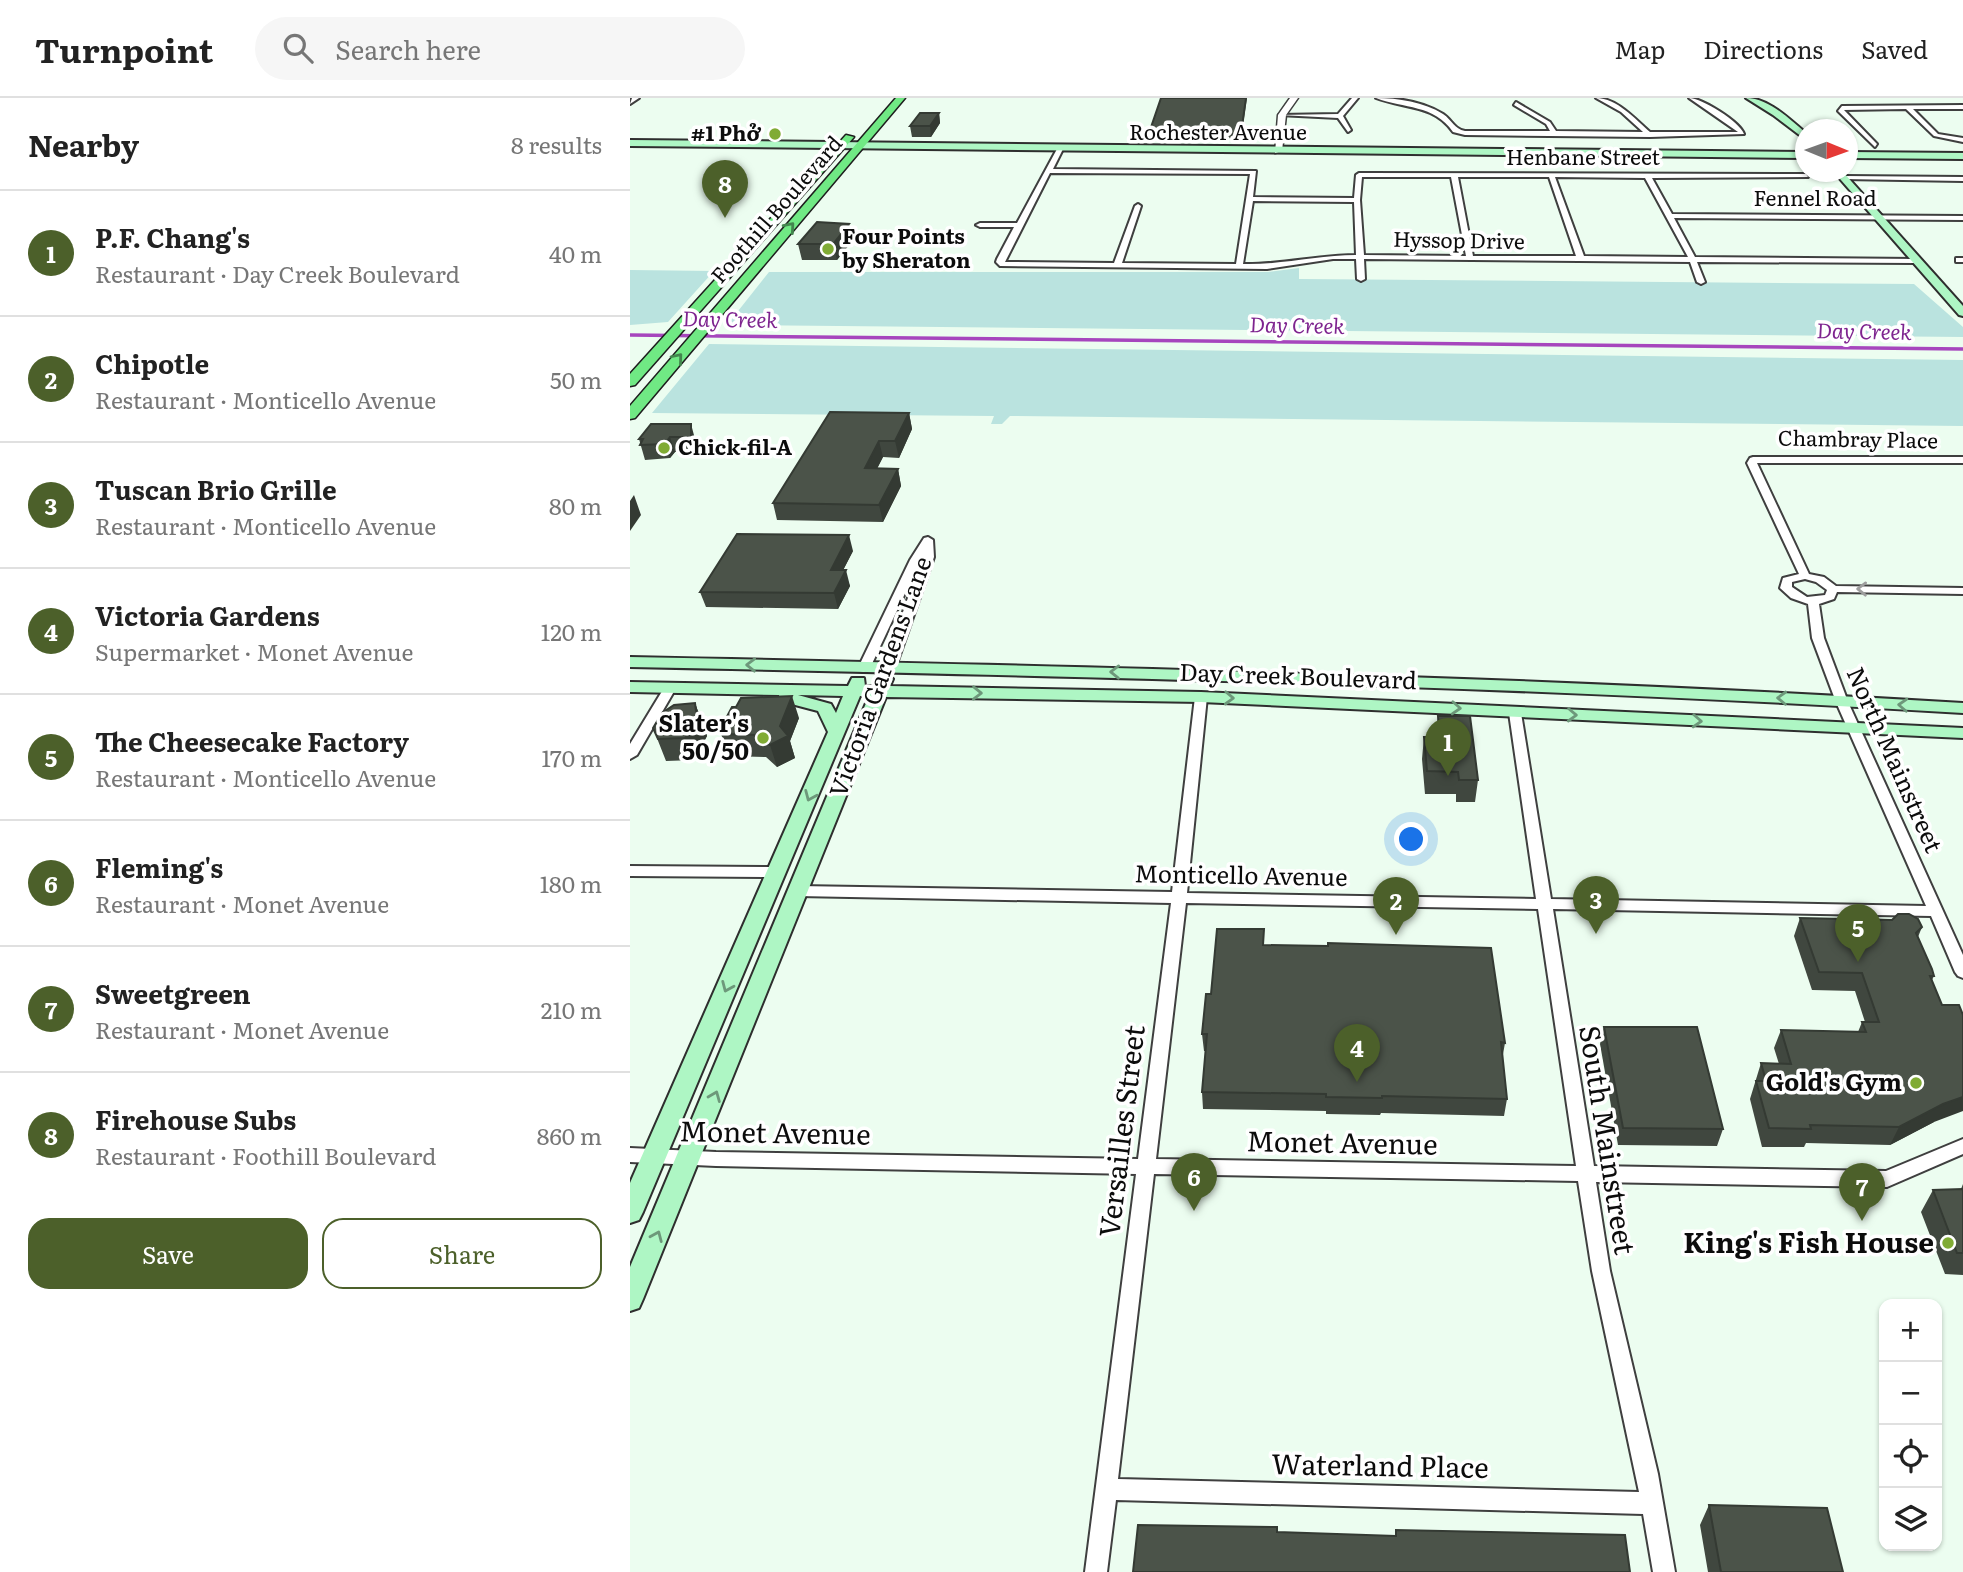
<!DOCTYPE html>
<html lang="en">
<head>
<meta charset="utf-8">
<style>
	:root { --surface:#fff; --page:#f6f6f6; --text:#222; --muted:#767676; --line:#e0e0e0; --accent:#4c602a }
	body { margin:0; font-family:Literata,serif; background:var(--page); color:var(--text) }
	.controls { position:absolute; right:21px; bottom:21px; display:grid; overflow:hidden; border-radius:14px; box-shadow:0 2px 5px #0004 }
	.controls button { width:63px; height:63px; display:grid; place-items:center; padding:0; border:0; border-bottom:2px solid var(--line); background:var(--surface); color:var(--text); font:35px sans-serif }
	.compass { position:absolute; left:1165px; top:21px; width:63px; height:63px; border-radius:50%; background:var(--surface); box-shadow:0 2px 5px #0004; rotate:91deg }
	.you { position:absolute; left:782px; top:742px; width:24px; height:24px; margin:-18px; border:5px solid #fff; border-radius:50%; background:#1a73e8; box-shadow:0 0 0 10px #1a73e833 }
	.badge { display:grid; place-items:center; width:46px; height:46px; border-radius:50%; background:var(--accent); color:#fff; font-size:23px; font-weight:700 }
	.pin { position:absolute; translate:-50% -58px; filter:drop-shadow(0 2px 4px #0008) }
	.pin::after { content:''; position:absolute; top:37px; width:24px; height:21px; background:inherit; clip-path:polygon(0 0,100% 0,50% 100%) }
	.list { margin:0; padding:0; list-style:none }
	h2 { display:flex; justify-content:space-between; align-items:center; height:91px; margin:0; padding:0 28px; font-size:30px }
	h2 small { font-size:23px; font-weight:400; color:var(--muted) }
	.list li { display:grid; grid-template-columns:46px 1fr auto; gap:21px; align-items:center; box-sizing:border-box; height:126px; padding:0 28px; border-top:2px solid var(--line) }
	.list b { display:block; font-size:26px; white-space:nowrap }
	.list p { margin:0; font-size:23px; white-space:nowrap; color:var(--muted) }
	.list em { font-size:23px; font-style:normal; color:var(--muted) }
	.actions { display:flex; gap:14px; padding:21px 28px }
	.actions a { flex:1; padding:16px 0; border:2px solid var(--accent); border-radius:21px; text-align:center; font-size:24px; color:var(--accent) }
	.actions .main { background:var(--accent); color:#fff }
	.icon { flex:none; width:38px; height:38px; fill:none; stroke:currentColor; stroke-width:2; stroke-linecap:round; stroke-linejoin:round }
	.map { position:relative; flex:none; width:1333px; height:1474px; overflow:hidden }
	header { display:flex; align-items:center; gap:42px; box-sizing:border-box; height:98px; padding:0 35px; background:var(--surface); border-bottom:2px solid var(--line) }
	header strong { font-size:33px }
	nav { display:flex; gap:38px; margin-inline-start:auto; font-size:24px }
	.search { width:490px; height:63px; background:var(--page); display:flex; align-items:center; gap:18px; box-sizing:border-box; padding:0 24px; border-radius:38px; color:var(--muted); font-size:26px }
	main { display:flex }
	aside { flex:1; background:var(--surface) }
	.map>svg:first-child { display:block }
</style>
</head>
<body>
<header>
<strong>Turnpoint</strong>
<div class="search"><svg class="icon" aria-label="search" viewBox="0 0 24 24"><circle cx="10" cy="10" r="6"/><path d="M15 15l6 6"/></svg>Search here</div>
<nav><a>Map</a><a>Directions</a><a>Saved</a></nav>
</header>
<main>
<aside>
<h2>Nearby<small>8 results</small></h2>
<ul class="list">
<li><span class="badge">1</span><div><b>P.F. Chang's</b><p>Restaurant · Day Creek Boulevard</p></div><em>40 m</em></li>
<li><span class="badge">2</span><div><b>Chipotle</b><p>Restaurant · Monticello Avenue</p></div><em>50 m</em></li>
<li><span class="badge">3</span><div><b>Tuscan Brio Grille</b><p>Restaurant · Monticello Avenue</p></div><em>80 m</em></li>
<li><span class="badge">4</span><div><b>Victoria Gardens</b><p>Supermarket · Monet Avenue</p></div><em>120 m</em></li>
<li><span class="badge">5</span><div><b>The Cheesecake Factory</b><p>Restaurant · Monticello Avenue</p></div><em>170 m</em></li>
<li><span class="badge">6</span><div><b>Fleming's</b><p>Restaurant · Monet Avenue</p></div><em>180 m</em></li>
<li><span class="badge">7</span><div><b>Sweetgreen</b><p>Restaurant · Monet Avenue</p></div><em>210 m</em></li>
<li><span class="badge">8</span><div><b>Firehouse Subs</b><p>Restaurant · Foothill Boulevard</p></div><em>860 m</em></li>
</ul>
<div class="actions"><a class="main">Save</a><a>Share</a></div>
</aside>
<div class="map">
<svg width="1333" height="1474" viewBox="0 0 1333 1474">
	<rect width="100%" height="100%" fill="#ecfdf0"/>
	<path fill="#bae3df" d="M669,170V181L1284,186L1333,229V239L97,227L139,174H638Z
		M0,172L84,173L38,224L0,227Z
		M79,246L1333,262V328L380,318L372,326H361L364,318L22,315Z"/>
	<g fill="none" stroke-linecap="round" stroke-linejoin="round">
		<path stroke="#a646bd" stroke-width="3.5" d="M0,237L1333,251"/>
		<defs>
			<path id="minor" d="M2,0H9L0,6Z
				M722,0H728L713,18L721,32L718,34L708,20L649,17L708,16Z
				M746,0C768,0 794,4 813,16C822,22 824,31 835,33H920L916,26L884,7L886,4L920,24L926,33L1013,34L991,14L966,0C987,0 1005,21 1020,34H1108L1059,0C1072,0 1110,24 1114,36L1020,39L835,37L823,34C804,6 774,11 746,0Z
				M1333,7V11H1283L1308,36L1333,40V44L1304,38L1276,11L1214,12L1247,46L1245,49L1208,13L1212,8Z
				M430,49L433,51L423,71L626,73L623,99L724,100L726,77L729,75L1176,76L1178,79L1022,80L1042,116L1333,118V122L1044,120L1065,159L1286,161L1290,163L1286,165L1067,164L1075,184L1071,186L1067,184L1060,164L734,161L735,181L731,183L727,181L726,161H703L637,171L370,168L366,164L367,161L384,129H350L346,127L350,125H387L427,51ZM420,75L620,76L606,166L492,165L511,108L508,106L505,108L484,165L375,164ZM732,79H821L836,158L734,157L730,102ZM828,79H919L946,158H843ZM925,79L1015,80L1058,159L954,158ZM623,103L724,104L726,157C688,157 651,167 613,166Z
				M1215,78L1333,79V83L1213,81Z
				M1326,160H1333V164H1326Z
				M1123,359H1333V365H1127L1179,476L1194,479L1206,488L1333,490V496L1207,494L1204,501L1189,506L1194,540L1218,604L1333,857V880L1328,878L1325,874L1301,818L923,811L964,1068L1256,1073L1333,1041V1056L1257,1089L966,1084L980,1173L1028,1376L1045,1474H1023L1013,1416L486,1402L477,1474H455L506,1076L86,1068L0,1064V1050L86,1054L508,1061L541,805L168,798L161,793L168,788L542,794L565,599L571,595L577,599L557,795L906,801L879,615L885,611L891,615L921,801L1296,808L1206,604L1182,540L1178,506L1161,500L1150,490L1153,480L1169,476L1117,365L1120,360ZM1175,481L1186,484L1197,492L1195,497L1177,499L1162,489V484ZM556,805L908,811L946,1068L526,1061ZM524,1076L948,1083L962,1173L1009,1394L488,1381Z
				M298,439L303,442L304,459L265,571L259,575L253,571L293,457L240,570L234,574L230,573L228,570L280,462L294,440Z
				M40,586L46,590L7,657L0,661V646L34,590Z
				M0,768L147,769L154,774L147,779L0,778Z"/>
			<path id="tertiary" d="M660,0H668L656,17L652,53L645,55L648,17Z"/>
			<path id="secondary" d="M1116,0C1139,0 1159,21 1176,35V42L1143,17Z
				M0,42L1176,54V60L0,48Z
				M1218,54L1333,55V61L1218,60Z
				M1204,74H1213L1333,208V218L1329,217Z
				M0,559C445,568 889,578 1333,605V615C889,588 445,578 0,569Z
				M255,576L263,581L260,588L571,594L1333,630V640L571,604L256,599L13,1201L9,1210L0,1213V1169L239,598H230L13,1114L9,1122L0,1125V1085L198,634L188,613L150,603L149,597L0,594V584L218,588L222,580H234L235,588H244L249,577ZM168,597L213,598L206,615L201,606Z"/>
			<path id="primary" d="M266,0H275L5,320L0,321V308Z
				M216,37L224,39L5,287L0,288V276Z"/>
		</defs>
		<use href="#minor" stroke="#3f3f3f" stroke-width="4"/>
		<use href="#tertiary" stroke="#3f3f3f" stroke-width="3"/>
		<use href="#secondary" stroke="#2e2e2e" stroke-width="4"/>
		<use href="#primary" stroke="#1d1d1d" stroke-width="3"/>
		<use href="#minor" fill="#fff" fill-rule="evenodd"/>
		<use href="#tertiary" fill="#fff" fill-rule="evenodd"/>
		<use href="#secondary" fill="#aef6c4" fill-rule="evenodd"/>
		<use href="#primary" fill="#70e984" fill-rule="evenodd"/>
	</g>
	<path fill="#40473f" d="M531,0H617L611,40L518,42V38Z
		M309,15L310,25L301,39H282L280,28Z
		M223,142L207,162H172L168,146Z
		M279,315L282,331L269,360L253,359L247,371H268L271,388L253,424L147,422L143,405Z
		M21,326L65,341V354H45L40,360L15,362L9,341Z
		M223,453L213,472L220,488L208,511L76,509L70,494Z
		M65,605L77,638L64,662L36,663L23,630Z
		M808,618L848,682L845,704H826V696H795L792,661L794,639H799L800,633H807Z
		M169,620L160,643L165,660L147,669L136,659L99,658L91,636L95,630L93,626Z
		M1170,820L1292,829L1288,839L1304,878L1302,882L1304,1024L1260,1047L1176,1045L1174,1049H1132L1120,1001L1131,965L1149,966L1144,950L1151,932L1228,934L1232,924H1235L1225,893L1182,892L1164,838Z
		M635,847L875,945L872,962L877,1001L874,1018L751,1015L750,1017L696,1016V1013L573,1011L572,994L576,953H574L572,936L581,896Z
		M974,929L1093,1031L1087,1048L988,1047L970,946Z
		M1333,1086V1177L1315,1176L1291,1114L1303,1092L1331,1091Z
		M1079,1407L1213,1474H1078L1070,1427Z"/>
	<path fill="#343a33" d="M309,15L310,25L301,39L300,28Z
		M219,126L223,142L207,162L203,146Z
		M279,315L282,331L269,360L265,343Z
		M61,326L65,341V354L61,339Z
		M40,339L45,354L40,360L35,346Z
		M249,343L253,359L238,387L235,370Z
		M268,371L271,388L253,424L249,407Z
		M4,397L11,417L0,433V403Z
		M219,437L223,453L205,488L201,472Z
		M216,472L220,488L208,511L204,495Z
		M162,598L169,620L160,643L165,660L147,669L140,647L150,628Z
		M65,605L77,638L64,662L55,640Z
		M1333,999V1013L1304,1024L1260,1047L1269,1029L1313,1006Z"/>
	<path fill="#4b5349" stroke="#343a33" stroke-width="2" d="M531,0H616L611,36L518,38Z
		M290,15H309L300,28H280Z
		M187,124L219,126L203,146H168Z
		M200,314L279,315L265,343H249L235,370L268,371L249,407L143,405Z
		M21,326H61V339H40L35,346L10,347L13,341H9Z
		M107,436L219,437L201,472H216L204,495L70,494Z
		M162,598L150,628L158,638L140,647L129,637L91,636L97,626H93L102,609H106L111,600Z
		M65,605L66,613L70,616L55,640L28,641L23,630L32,615L44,607Z
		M808,618H840L848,682H829L828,674L797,673L794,639H800V633H809Z
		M1268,816H1279L1288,821L1292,829L1286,835L1302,871L1304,878H1300L1312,907H1329L1333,917V999L1313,1006L1269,1029L1180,1027L1181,1031L1139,1030L1126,983H1136L1131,965L1161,966L1151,932L1236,934L1232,924H1249L1232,875L1189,874L1170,820L1262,822Z
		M587,831H634L633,847L698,848V845L861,850L875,945L871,944L877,1001L752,998V1000L696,999V996L572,994L577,936H572L576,896H581Z
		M974,929H1067L1093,1031L993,1030Z
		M1333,1091V1155H1327L1303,1092Z
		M1079,1407L1197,1410L1213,1474H1091Z
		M508,1427L647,1429V1434L766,1438V1432L995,1437L1000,1474H503Z"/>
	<defs><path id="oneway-chevron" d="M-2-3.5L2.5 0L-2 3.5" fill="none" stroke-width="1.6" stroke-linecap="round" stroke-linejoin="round" transform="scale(1.75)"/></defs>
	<g stroke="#43864e">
		<use href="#oneway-chevron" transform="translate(160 129) rotate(-49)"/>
		<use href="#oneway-chevron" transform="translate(48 260) rotate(-50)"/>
	</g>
	<use stroke="#9e9e9e" href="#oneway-chevron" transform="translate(1232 491) rotate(-179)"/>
	<g stroke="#6d987a">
		<use href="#oneway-chevron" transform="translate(121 567) rotate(-179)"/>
		<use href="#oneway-chevron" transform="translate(485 574) rotate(-179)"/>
		<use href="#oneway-chevron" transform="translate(347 595) rotate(1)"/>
		<use href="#oneway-chevron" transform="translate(599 600) rotate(2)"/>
		<use href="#oneway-chevron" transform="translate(1152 600) rotate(-178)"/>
		<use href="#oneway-chevron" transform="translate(1273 607) rotate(-177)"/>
		<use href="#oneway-chevron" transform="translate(826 610) rotate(3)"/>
		<use href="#oneway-chevron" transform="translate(942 617) rotate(2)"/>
		<use href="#oneway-chevron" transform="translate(1067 623) rotate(3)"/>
		<use href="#oneway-chevron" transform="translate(180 698) rotate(113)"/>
		<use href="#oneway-chevron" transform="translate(97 889) rotate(113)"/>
		<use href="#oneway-chevron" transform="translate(85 998) rotate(-68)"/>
		<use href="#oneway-chevron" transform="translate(27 1138) rotate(-67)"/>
	</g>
	<g fill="#80ab34" stroke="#fff" stroke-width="2.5">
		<circle cx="145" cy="36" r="7"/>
		<circle cx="198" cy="151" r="7"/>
		<circle cx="34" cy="350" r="7"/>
		<circle cx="133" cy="640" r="7"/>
		<circle cx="1286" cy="985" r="7"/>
		<circle cx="1318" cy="1145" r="7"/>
	</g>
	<g text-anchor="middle" stroke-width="7" stroke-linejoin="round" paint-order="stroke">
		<g font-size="21" fill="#0c0c0c" stroke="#fff">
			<text x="588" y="42">Rochester Avenue</text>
			<text x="953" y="67">Henbane Street</text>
			<text x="1185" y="108">Fennel Road</text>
			<text transform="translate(147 112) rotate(-49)" y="7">Foothill Boulevard</text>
			<text transform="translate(829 143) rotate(1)" y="7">Hyssop Drive</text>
			<text transform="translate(1228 342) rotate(1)" y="7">Chambray Place</text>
		</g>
		<g font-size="21" font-weight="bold" fill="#0c0c0c" stroke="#fff" text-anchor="start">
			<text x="131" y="43" text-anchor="end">#1 Phở</text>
			<text x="212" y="146">Four Points<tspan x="212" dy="24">by Sheraton</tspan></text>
			<text x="48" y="357">Chick-fil-A</text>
		</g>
		<g font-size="21" font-style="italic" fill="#7e248f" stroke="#fff">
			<text transform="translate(100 222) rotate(1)" y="7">Day Creek</text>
			<text transform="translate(667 228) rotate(1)" y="7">Day Creek</text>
			<text transform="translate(1234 234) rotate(1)" y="7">Day Creek</text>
		</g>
		<g font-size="24" fill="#0c0c0c" stroke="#fff">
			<text transform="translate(251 579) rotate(-70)" y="8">Victoria Gardens Lane</text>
			<text transform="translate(668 579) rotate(2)" y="8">Day Creek Boulevard</text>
			<text transform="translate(1264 662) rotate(66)" y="8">North Mainstreet</text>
			<text transform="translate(611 778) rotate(1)" y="8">Monticello Avenue</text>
		</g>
		<g font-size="24" font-weight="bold" fill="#0c0c0c" stroke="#fff" text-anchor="end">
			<text x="119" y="634">Slater's<tspan x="119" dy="28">50/50</tspan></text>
			<text x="1272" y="993">Gold's Gym</text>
		</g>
		<g font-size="28" fill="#0c0c0c" stroke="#fff">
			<text transform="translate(492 1033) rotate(-83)" y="10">Versailles Street</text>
			<text transform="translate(145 1035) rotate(1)" y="10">Monet Avenue</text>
			<text transform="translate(977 1042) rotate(81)" y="10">South Mainstreet</text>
			<text transform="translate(712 1045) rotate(1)" y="10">Monet Avenue</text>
			<text transform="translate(750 1368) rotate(1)" y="10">Waterland Place</text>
		</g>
		<g font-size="28" font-weight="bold" fill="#0c0c0c" stroke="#fff" text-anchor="end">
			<text x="1304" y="1155">King's Fish House</text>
		</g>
	</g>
</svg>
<div class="controls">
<button>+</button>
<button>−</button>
<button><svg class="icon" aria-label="locate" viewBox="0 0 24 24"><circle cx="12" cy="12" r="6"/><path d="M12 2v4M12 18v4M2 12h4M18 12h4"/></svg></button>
<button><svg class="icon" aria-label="layers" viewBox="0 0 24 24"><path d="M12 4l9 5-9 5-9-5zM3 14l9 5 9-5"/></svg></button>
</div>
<svg class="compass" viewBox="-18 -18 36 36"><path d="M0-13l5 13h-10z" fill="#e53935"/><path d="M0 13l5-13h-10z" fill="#767676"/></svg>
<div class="you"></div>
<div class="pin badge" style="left:818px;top:678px">1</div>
<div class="pin badge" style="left:766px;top:837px">2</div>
<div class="pin badge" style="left:966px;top:836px">3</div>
<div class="pin badge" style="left:727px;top:984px">4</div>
<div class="pin badge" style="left:1228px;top:864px">5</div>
<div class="pin badge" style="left:564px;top:1113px">6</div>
<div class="pin badge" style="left:1232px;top:1123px">7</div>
<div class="pin badge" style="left:95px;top:120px">8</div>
</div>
</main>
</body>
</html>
